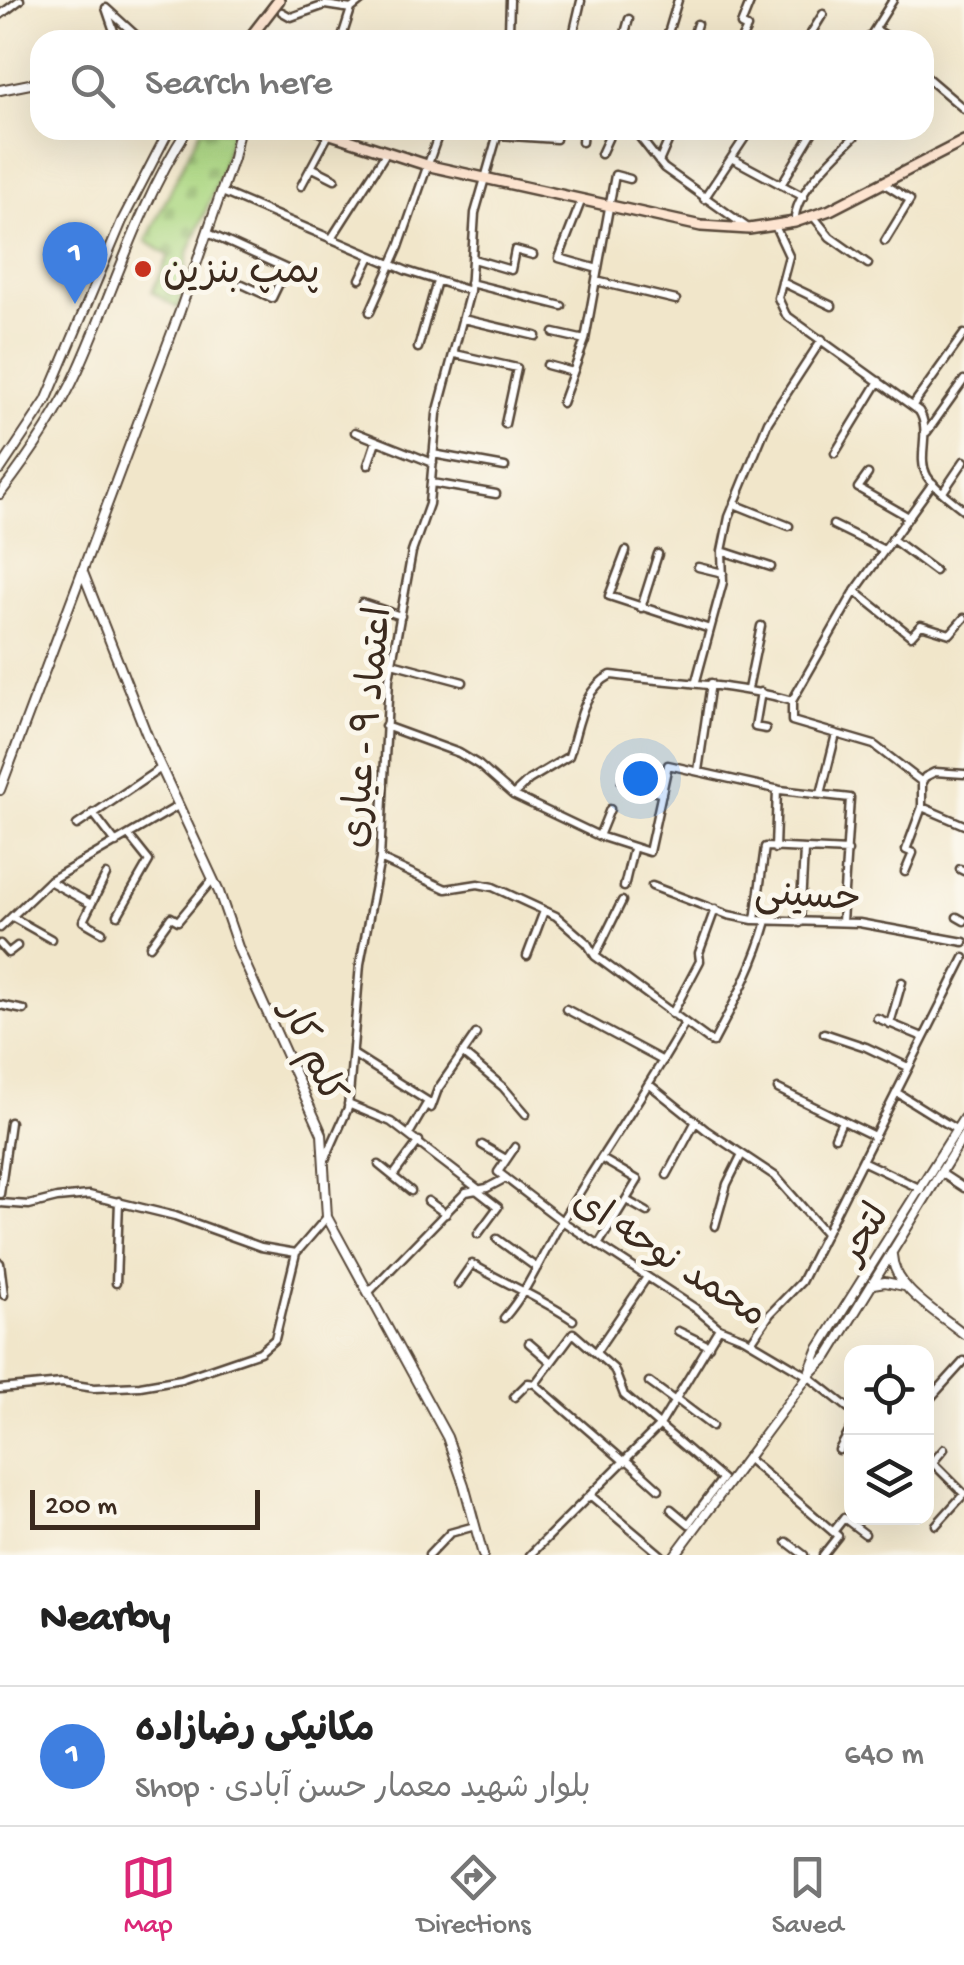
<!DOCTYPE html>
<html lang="en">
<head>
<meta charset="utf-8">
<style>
	:root { --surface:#fff; --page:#f2f2f2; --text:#222; --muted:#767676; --line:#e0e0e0; --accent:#db2777 }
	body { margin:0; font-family:"Gochi Hand","Playpen Sans Arabic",sans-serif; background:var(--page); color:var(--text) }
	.controls { position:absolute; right:30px; bottom:30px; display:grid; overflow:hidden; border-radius:20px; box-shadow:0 10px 40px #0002 }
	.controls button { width:90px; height:90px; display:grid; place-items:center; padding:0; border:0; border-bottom:2px solid var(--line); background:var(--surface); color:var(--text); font:50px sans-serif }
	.scale { position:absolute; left:30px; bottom:25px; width:230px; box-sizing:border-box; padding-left:10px; border:5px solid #3b2a1e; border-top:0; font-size:28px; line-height:35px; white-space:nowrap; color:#3b2a1e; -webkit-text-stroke:8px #fbf7ec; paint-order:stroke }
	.you { position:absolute; left:640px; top:778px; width:35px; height:35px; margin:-25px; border:8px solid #fff; border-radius:50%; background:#1a73e8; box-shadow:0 0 0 15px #1a73e833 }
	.badge { display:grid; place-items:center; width:65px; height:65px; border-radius:50%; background:var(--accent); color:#fff; font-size:32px; font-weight:700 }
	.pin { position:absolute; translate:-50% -82px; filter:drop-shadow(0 2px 5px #0008) }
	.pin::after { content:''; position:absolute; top:52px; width:35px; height:30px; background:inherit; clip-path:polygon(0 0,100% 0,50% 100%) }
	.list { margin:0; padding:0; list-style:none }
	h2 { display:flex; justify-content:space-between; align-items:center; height:130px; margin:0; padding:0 40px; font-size:42px }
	h2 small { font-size:32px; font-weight:400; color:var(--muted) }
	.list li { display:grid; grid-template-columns:65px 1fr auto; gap:30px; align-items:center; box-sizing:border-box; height:140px; padding:0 40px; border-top:2px solid var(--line) }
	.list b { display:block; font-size:38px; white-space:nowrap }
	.list p { margin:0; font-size:32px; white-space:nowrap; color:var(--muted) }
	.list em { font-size:32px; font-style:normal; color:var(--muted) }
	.icon { flex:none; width:55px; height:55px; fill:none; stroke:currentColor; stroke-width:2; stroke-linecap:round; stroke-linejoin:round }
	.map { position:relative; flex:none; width:964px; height:1555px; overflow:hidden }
	.search { position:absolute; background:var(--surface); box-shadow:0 10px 40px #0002; left:30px; right:30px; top:30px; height:110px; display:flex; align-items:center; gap:25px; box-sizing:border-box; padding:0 35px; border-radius:30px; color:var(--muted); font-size:38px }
	.sheet { height:270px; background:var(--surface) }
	nav { display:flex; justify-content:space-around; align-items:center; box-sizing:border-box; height:140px; border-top:2px solid var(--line); background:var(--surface); font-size:28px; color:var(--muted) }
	nav a { display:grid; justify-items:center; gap:5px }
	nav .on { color:var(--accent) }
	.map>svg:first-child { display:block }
</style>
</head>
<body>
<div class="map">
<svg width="964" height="1555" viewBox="0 0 964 1555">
	<defs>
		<pattern id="cemetery-stones" width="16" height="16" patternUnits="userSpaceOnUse" patternTransform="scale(2.5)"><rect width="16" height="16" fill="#add884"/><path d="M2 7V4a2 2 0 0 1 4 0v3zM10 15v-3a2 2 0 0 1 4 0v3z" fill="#96ba72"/></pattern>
	</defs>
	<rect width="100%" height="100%" fill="#fbf7ec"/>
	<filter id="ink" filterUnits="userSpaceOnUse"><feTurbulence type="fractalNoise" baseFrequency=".01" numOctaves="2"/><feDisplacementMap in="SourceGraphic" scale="20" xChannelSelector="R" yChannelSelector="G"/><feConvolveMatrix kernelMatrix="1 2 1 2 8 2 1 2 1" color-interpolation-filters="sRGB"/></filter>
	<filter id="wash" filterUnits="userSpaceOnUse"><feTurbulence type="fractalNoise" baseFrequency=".0048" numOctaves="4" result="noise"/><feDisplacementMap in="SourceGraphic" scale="40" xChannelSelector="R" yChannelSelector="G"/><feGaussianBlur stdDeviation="2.25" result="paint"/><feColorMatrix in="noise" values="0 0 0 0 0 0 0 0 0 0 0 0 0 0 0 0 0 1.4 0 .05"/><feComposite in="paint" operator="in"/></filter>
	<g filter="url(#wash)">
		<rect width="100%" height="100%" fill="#f1e6ca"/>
		<path fill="url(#cemetery-stones)" stroke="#748151" stroke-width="2.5" d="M200,130H233L217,184L188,253L179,309L152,292L169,256L146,241Z"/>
	</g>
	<g filter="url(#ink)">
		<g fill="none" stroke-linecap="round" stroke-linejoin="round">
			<defs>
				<path id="minor" d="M510,0L509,31L530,33L529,40
					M351,9L362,0
					M282,12L291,17L325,5L351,9
					M0,15L20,0
					M875,29L893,40
					M117,40L106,8L140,39
					M341,40L351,9
					M572,40L581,1
					M623,40L629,19
					M666,40L678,0
					M692,40L697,24
					M741,40L747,28L741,25L751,0
					M807,40L823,14
					M868,40L893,0
					M924,54L925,53
					M924,75L964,109
					M634,130L664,168L748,228
					M498,135L556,139
					M582,142L583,130
					M601,154L612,130
					M733,159L804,197
					M659,162L673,130
					M311,167L335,179
					M883,183L910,200L885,241
					M781,185L814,130
					M301,186L329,134
					M222,192L407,271L470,291
					M582,199L559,258L598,269
					M704,199L750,130
					M813,216L830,237L868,264
					M795,222C792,192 842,150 861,130
					M775,226L789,256L778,298L786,315L919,411C932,431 916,456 927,476C935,489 952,500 964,510
					M208,233L300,275
					M331,239L386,153
					M473,259L511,270L515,250L533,255
					M360,279L371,256
					M596,281L676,300
					M782,282L832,306
					M470,283L562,306
					M242,284L272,298L286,269
					M370,312L399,247L440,130
					M463,319L536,336
					M554,333L585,340
					M418,348L437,281
					M455,354L517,368L505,424
					M547,365L573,372
					M562,403L585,340L615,175L630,179
					M913,405L964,334
					M355,432L433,463
					M927,432L964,380
					M835,453L879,381
					M433,454L505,467
					M368,465L376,441
					M868,474L858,488L907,516
					M432,483L496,494
					M943,492L964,461
					M734,504L789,526
					M833,525L884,550
					M892,539L935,571
					M626,551L609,596L710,629
					M722,551L771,567
					M698,567L723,573
					M855,591L911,636L921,625L950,634L964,618
					M362,603L401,616
					M641,608L658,554
					M392,663L463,682
					M696,681L723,582L722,551L729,517L768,422L822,339
					M748,689L761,626
					M761,692L755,727L766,729
					M792,701L855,591L933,483
					M385,726L459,753L479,765L513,795L529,780L569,756C579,728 581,690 611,675C673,683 731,683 792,701V721L874,745L922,782
					M698,771L711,683
					M622,782L662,794
					M922,782L925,777L935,772L964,774
					M821,794L836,734
					M513,795L599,836L649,852L668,765L780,790L850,798L842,922
					M922,807V782
					M93,813L116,843
					M77,825L161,768
					M599,836L610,809
					M775,849L777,789
					M380,859L446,889L478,884L493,887L556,916L587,943L595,956L713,1043C734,1003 755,965 767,921
					M960,869L964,871
					M905,872L913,853L906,850L922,807L964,825
					M49,881L91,904
					M652,886L728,915L753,920L859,923L964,942
					M624,887L633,849
					M118,915L149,861L129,836
					M12,917L51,939
					M957,917L964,921
					M755,920L765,847L848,851
					M800,923L804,851
					M0,928L49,881L178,806
					M102,932L83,921L106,875
					M0,944L8,953L17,946
					M150,946L171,917L178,921L213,879
					M527,956L544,911
					M595,956L622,901
					M0,1005L24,1010
					M566,1009L663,1061
					M672,1014L700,961L699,953L715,909
					M877,1018L923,1037
					M890,1024L902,982
					M824,1033L866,1047L908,1067
					M462,1053L503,1087L526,1114
					M353,1054L432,1104
					M650,1085L706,1130L775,1176L825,1233
					M778,1089L874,1136
					M896,1092L957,1130
					M348,1104L391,1122L477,1188
					M409,1134L426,1105L431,1108L438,1089L476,1034
					M835,1137L842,1121
					M482,1145L506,1159
					M515,1147L498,1172L562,1221L695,1308L719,1328L744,1338L808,1376L852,1411
					M862,1161L921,1189
					M324,1162L348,1108L360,964L380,859L389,679L412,552L429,504L437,414L470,291L475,213L499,130
					M379,1165L411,1191
					M941,1173L964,1188
					M667,1175L696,1121
					M393,1176L419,1141
					M475,1189L498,1207L478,1234
					M0,1194L10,1122
					M626,1200L647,1212
					M428,1201L446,1214
					M0,1203L29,1205L57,1198L89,1195L175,1216L261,1247L296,1253
					M715,1226L727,1184L742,1154
					M497,1239L537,1268
					M598,1245L638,1180L602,1159
					M0,1263L4,1295
					M116,1283L119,1201
					M458,1284L472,1264C506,1284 541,1298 573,1320
					M368,1293L466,1192L487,1188L506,1178
					M504,1318C530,1288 543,1253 563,1219C603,1153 647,1090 685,1023
					M678,1331L709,1346
					M751,1342L770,1314L801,1282L964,958
					M529,1343L551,1362
					M596,1352L647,1277
					M649,1382L675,1401
					M0,1389L62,1383L94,1388L140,1386L181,1379L260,1352L275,1339L296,1253L327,1217
					M514,1397L528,1383L535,1384
					M676,1399L712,1426
					M926,1403L964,1361
					M839,1450L852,1427
					M926,1456L964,1494
					M748,1459L838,1536L823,1555
					M627,1460L659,1489
					M625,1462L535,1384L573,1333L614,1369L624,1395L722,1479L689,1523
					M933,1462L944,1449
					M591,1496L661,1555
					M671,1509L689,1524
					M936,1525L964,1494
					M833,1532L844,1518L865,1534
					M787,1542L804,1555
					M429,1555L450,1533L475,1526
					M530,1555L660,1425L719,1328"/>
				<path id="tertiary" d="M130,40H143
					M0,90L40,82
					M0,470L46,401L122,221L169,130
					M0,494C30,455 58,414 78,370C114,290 139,204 187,130
					M82,570L152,748L219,892L239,950L322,1134L327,1217L447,1437L464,1485L483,1555
					M0,790L180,311L233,158L239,130
					M892,1255C894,1290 939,1313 964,1334
					M873,1284L885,1282L904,1286
					M810,1370L818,1350L964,1118
					M675,1555L808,1376L828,1356L964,1135"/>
				<path id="secondary" d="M248,40L279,0
					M318,130L430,166L701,226L749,229L795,222L830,210L964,141"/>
			</defs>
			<use href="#minor" stroke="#564638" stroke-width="11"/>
			<use href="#tertiary" stroke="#564638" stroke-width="12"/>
			<use href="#secondary" stroke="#564638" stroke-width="14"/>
			<use href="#minor" stroke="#fff" stroke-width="6"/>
			<use href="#tertiary" stroke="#fff" stroke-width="8"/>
			<use href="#secondary" stroke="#fde4d0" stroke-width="9"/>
		</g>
	</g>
	<circle fill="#c8321e" stroke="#fbf7ec" stroke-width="4" cx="143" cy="269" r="10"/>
	<g text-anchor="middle" stroke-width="10" stroke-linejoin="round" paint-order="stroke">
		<g font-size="38" fill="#3b2a1e" stroke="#fbf7ec" text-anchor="start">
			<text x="163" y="282">پمپ بنزین</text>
		</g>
		<g font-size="38" fill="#3b2a1e" stroke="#fbf7ec">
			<text transform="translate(364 727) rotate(-84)" y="13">اعتماد ۹ - عیاری</text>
			<text transform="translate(808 893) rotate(4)" y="13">حسینی</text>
			<text transform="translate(315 1051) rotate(66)" y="13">کلم کار</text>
			<text transform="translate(862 1232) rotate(-58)" y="13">لتحر</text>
			<text transform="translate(671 1256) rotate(33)" y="13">محمد نوحه ای</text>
		</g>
	</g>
</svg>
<div class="controls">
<button><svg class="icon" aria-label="locate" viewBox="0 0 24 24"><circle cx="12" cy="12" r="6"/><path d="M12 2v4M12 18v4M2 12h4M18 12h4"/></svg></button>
<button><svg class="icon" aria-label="layers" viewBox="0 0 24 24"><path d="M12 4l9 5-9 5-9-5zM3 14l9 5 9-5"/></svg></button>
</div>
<div class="scale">200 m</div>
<div class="you"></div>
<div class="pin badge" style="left:75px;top:304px;background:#3f7fe0">1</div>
<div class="search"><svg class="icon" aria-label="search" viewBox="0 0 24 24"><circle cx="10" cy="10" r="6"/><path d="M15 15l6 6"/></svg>Search here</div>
</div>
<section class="sheet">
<h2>Nearby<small></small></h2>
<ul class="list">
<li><span class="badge" style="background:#3f7fe0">1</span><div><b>مکانیکی رضازاده</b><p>Shop · بلوار شهید معمار حسن آبادی</p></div><em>640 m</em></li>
</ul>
</section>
<nav>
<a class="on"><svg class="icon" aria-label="map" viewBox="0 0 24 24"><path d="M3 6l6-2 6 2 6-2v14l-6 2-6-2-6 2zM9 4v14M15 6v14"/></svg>Map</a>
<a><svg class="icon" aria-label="directions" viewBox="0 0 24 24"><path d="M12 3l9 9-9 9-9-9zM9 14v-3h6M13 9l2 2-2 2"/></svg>Directions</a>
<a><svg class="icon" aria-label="saved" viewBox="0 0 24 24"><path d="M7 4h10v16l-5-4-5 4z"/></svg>Saved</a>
</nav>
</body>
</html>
